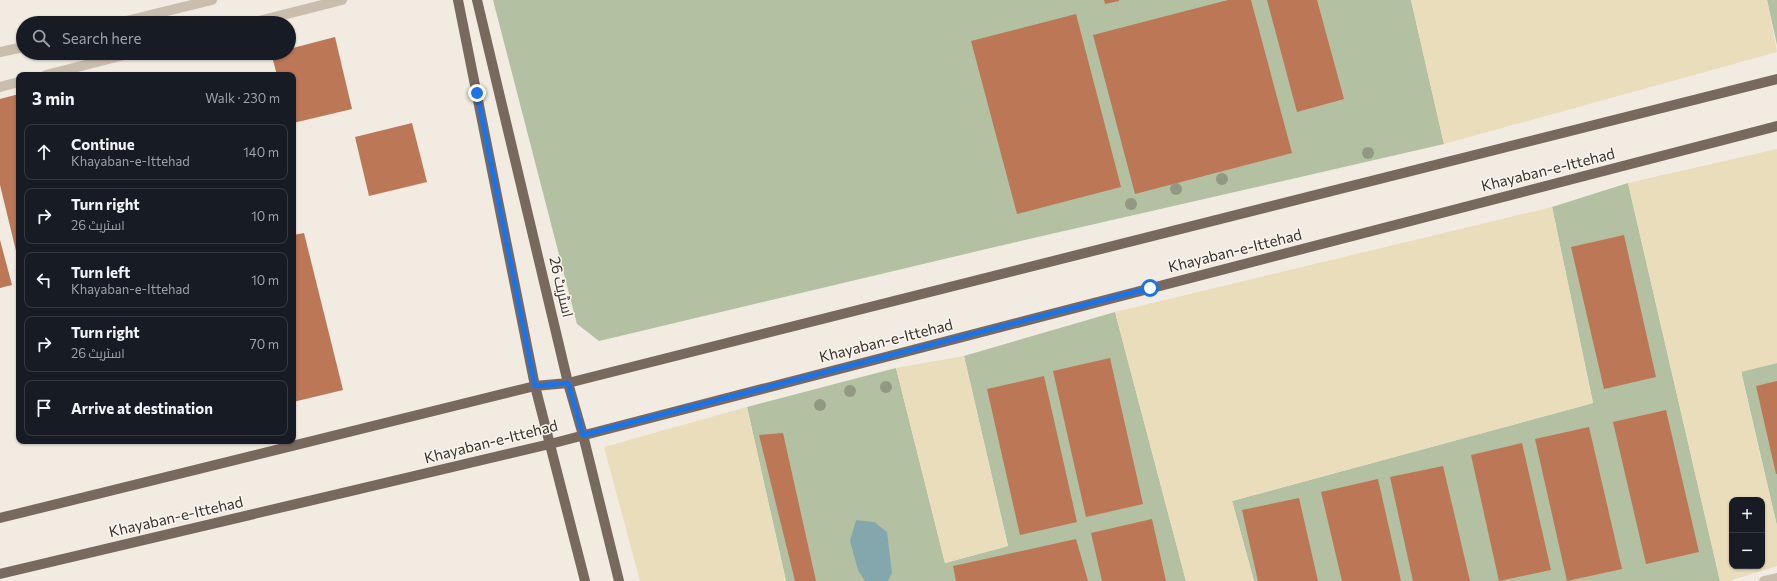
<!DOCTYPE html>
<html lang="en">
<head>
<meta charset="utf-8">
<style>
	:root { --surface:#171b24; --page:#20242c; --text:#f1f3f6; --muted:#9ea1a6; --line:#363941 }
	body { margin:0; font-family:Commissioner,Cairo,sans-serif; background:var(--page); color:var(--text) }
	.controls { position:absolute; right:12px; bottom:12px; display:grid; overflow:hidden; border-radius:8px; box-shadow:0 1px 3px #0004 }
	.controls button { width:36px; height:36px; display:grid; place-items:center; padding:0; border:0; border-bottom:1px solid var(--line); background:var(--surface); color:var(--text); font:20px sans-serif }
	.stop { position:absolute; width:12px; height:12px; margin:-9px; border:3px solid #1a73e8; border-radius:50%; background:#fff }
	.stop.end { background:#1a73e8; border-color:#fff; box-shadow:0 1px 4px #0008 }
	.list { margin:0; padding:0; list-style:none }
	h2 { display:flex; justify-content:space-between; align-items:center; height:52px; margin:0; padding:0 16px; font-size:17px }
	h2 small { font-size:13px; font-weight:400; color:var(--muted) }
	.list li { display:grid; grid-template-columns:26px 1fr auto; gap:12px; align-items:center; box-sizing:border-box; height:56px; margin:0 8px 8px; padding:0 8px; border:1px solid var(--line); border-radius:8px }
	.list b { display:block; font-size:15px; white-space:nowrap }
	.list p { margin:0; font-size:13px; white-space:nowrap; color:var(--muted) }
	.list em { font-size:13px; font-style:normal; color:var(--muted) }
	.icon { flex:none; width:22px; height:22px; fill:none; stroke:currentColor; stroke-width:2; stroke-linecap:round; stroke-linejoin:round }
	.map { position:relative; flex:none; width:1777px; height:581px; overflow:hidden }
	.search { position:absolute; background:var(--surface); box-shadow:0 1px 3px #0004; left:16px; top:16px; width:280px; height:44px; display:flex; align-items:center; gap:10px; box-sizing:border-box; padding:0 14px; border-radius:22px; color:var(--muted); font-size:15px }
	.panel { position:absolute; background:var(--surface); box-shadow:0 1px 3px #0004; left:16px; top:72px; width:280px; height:372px; border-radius:8px }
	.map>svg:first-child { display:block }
</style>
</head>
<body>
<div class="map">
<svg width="1777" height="581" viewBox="0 0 1777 581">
	<rect width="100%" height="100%" fill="#f1ebe1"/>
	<path fill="#b3c0a2" d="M493,0H1411L1444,144L999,246L599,341L577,324Z
		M1767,0H1777V45Z
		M1628,183L1720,581H1254L1232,501L1593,403L1552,207Z
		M1115,312L1186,581H786L747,407L896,368L945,563L1008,546L964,356Z
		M1777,363V526L1741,371Z"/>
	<path fill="#e9ddbc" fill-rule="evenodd" d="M1411,0H1767L1777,52L1444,144Z
		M1777,149V363L1741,372L1777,526V566L1729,581H1720L1628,183ZM1732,500H1762V566H1732Z
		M1552,207L1593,403L1232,501L1254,581H1186L1115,312Z
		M964,356L1008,546L945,563L896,368Z
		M747,407L786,581H640L604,447Z"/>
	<path fill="#83a7ac" d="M856,520L874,522L887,532L892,573L888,581H865L858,570L850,541Z"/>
	<path fill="#bb7756" d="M1104,0H1119V1L1105,4Z
		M1228,0H1251L1292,153L1135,194L1093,35Z
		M1267,0H1317L1344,99L1297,112Z
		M1076,14L1121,187L1017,214L971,41Z
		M335,37L352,109L293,123V75H277L271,53H289V49Z
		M19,94V259H18L0,185V99Z
		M412,123L427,182L369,196L355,137Z
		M304,233L343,390L293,402V235Z
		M1624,235L1656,377L1604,389L1571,247Z
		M0,240L12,285L0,288Z
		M1110,358L1143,504L1086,517L1053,371Z
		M1044,376L1077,522L1020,535L987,389Z
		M1777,381V474H1776L1756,386Z
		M1666,410L1699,552L1646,564L1613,422Z
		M1589,427L1622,569L1567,581L1535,439Z
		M783,433L816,581H795L759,435Z
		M1522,443L1551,570L1499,581L1471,455Z
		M1443,466L1470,581H1413L1390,477Z
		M1378,479L1401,581H1342L1321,492Z
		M1299,498L1318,581H1258L1242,510Z
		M1152,519L1166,581H1102L1091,533Z
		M1076,539L1088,581H956L953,566Z"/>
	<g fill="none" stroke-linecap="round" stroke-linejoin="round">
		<path stroke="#c9bdae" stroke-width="10" d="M118,23L212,0
			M251,23L342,0
			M0,52L23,47
			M46,75L132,53
			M0,87L19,82
			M1764,581L1777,578"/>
		<path stroke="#78695e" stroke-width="10" d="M458,0L535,386L585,581
			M477,0L568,383L583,435L619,581
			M0,518L535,386L568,383L1777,79
			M0,574L550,444L1777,126"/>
	</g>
	<g fill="#929881">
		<circle cx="1368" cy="153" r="6"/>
		<circle cx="1222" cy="179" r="6"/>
		<circle cx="1176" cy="189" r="6"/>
		<circle cx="1131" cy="204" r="6"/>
		<circle cx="886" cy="387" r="6"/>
		<circle cx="850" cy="391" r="6"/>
		<circle cx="820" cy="405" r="6"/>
	</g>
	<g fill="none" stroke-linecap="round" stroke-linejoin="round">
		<path stroke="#1a73e8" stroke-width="5" d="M477,93L535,386L568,383L583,435L1150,288"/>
	</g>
	<g text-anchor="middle" stroke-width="3" stroke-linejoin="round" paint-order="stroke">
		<g font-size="15" fill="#38312c" stroke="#f9f5ee">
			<text transform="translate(1548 170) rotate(-14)" y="5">Khayaban-e-Ittehad</text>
			<text transform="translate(1235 251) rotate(-14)" y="5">Khayaban-e-Ittehad</text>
			<text transform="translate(561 287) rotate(77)" y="5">اسٹریٹ 26</text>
			<text transform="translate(886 341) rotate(-14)" y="5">Khayaban-e-Ittehad</text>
			<text transform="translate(491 442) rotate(-14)" y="5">Khayaban-e-Ittehad</text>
			<text transform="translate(176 517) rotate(-13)" y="5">Khayaban-e-Ittehad</text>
		</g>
	</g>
</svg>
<div class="controls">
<button>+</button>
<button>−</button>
</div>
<div class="stop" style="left:1150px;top:288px"></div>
<div class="stop end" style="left:477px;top:93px"></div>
<div class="search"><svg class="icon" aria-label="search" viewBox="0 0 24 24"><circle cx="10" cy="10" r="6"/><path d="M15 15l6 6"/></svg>Search here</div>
<section class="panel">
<h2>3 min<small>Walk · 230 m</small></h2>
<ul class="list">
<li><svg class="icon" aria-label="ahead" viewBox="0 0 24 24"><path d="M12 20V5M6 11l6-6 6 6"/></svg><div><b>Continue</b><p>Khayaban-e-Ittehad</p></div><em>140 m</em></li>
<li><svg class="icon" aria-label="right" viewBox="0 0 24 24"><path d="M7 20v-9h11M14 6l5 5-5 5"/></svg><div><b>Turn right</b><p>اسٹریٹ 26</p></div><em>10 m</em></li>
<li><svg class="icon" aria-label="left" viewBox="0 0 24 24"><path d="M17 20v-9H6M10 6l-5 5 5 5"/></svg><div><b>Turn left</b><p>Khayaban-e-Ittehad</p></div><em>10 m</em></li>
<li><svg class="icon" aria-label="right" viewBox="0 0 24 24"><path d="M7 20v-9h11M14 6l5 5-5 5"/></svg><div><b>Turn right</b><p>اسٹریٹ 26</p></div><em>70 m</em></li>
<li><svg class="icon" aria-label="arrive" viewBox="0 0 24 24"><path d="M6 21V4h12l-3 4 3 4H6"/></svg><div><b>Arrive at destination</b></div></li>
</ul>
</section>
</div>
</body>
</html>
